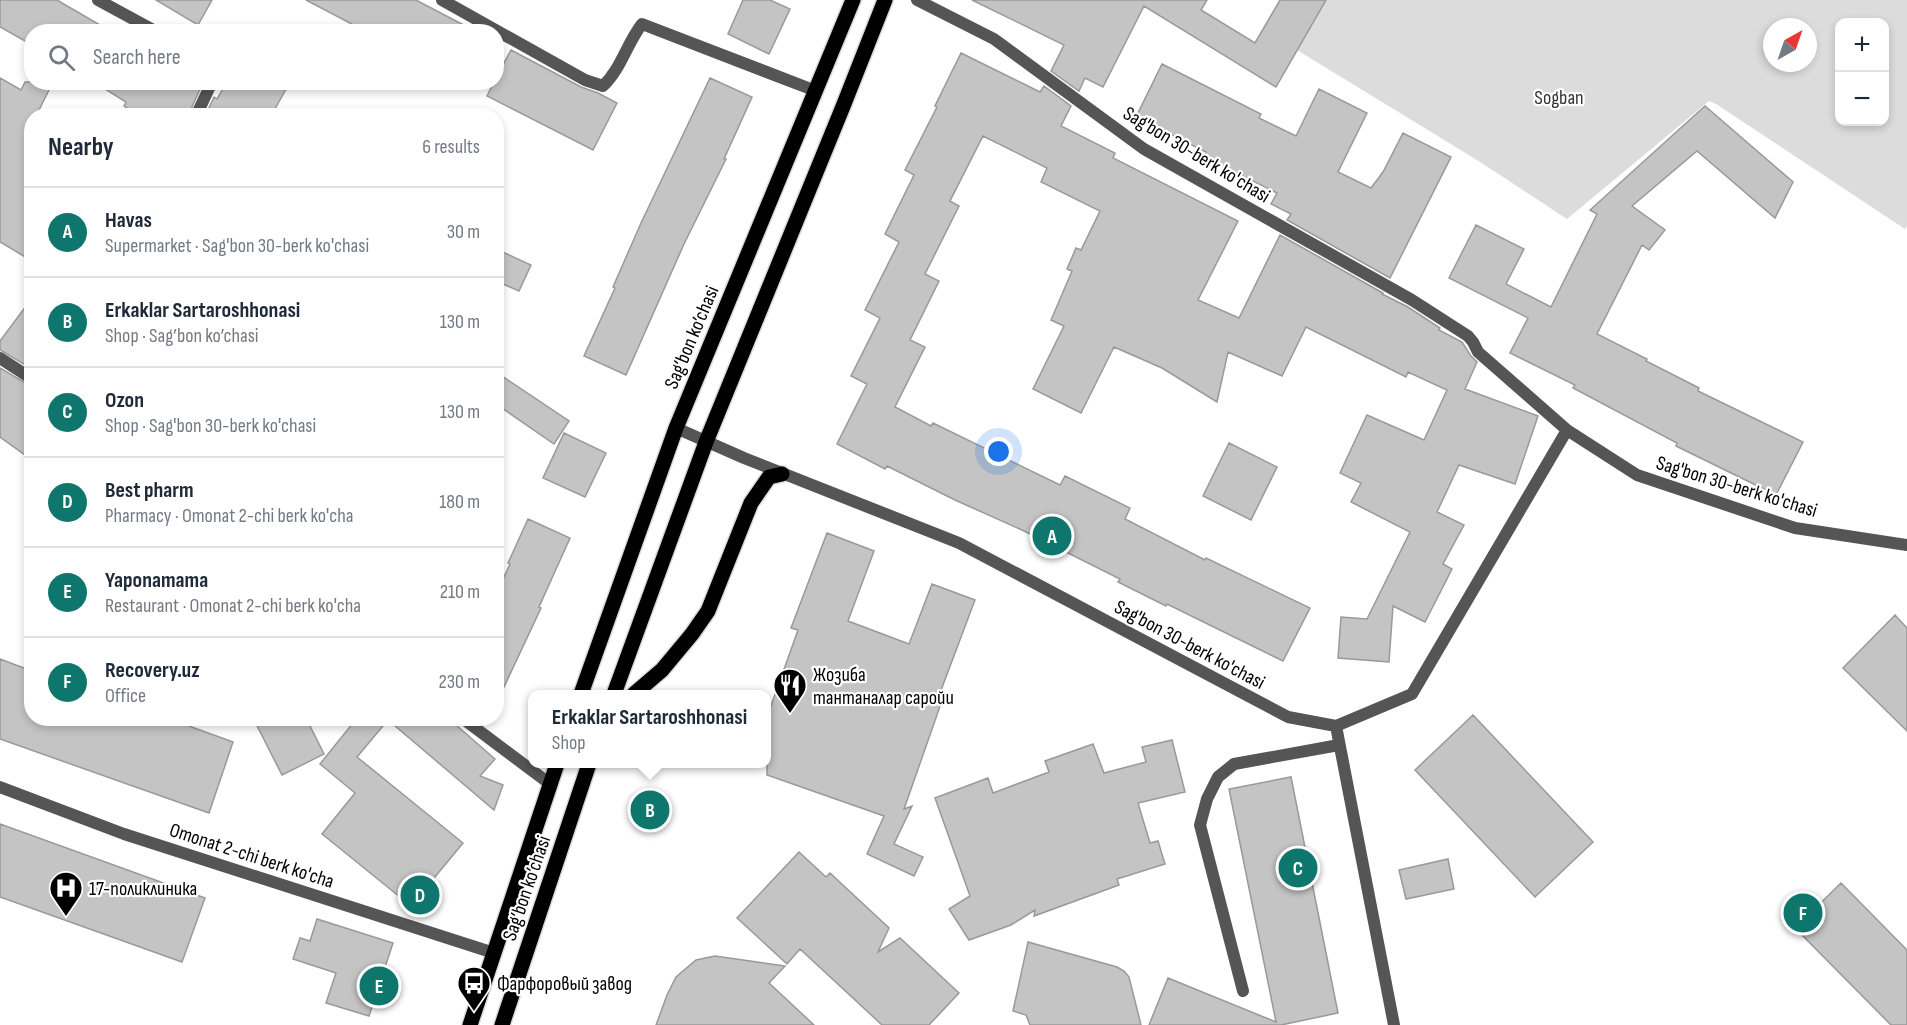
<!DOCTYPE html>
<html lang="en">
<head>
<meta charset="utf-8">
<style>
	:root { --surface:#fff; --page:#f2f2f3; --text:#1f2937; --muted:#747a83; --line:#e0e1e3; --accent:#0f766e }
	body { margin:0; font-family:"Sofia Sans Condensed",sans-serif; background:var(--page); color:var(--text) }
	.controls { position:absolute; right:18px; top:18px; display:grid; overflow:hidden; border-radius:12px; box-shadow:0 3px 9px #0003 }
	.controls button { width:54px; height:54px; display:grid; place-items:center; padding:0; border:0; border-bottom:2px solid var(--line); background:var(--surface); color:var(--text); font:30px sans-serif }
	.compass { position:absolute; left:1763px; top:18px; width:54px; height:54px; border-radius:50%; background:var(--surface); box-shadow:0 3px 9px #0003; rotate:40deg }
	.you { position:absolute; left:999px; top:452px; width:21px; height:21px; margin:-15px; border:4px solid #fff; border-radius:50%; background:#1a73e8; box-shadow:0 0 0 9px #1a73e833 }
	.badge { display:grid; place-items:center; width:39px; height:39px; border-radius:50%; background:var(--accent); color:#fff; font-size:20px; font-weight:700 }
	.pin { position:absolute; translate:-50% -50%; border:3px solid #fff; box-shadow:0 2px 6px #0006 }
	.popup { position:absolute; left:528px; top:690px; width:243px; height:78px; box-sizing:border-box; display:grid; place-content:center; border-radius:12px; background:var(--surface); filter:drop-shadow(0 2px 4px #0005); font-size:20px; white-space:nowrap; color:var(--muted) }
	.popup b { font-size:22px; color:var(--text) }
	.popup::after { content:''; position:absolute; left:50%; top:100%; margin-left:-12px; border:12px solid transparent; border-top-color:var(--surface) }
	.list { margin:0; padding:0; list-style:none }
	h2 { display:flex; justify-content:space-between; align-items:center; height:78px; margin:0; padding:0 24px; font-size:26px }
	h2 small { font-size:20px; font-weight:400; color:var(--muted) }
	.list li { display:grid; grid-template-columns:39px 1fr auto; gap:18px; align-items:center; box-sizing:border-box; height:90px; padding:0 24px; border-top:2px solid var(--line) }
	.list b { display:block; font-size:22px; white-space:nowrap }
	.list p { margin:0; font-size:20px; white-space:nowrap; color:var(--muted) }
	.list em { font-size:20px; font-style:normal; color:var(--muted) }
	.icon { flex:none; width:33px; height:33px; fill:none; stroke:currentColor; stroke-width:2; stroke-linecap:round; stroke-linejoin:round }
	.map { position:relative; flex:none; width:1907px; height:1025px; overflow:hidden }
	.search { position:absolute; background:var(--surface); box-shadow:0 3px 9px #0003; left:24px; top:24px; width:480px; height:66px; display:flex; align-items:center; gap:15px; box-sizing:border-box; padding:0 21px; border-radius:24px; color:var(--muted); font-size:22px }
	.panel { position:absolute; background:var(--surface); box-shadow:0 3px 9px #0003; left:24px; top:108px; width:480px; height:618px; border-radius:24px }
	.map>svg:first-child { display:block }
</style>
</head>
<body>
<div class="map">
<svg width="1907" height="1025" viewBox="0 0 1907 1025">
	<rect width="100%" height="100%" fill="#fff"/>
	<path fill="#dcdcdc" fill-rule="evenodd" d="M1313,0H1907V226L1905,229L1716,104L1709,101L1567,219L1477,160L1292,47ZM1840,22H1884V122H1840ZM1772,27H1808V63H1772Z"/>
	<path fill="#c4c4c4" stroke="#999" stroke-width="1.5" d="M0,0H57L112,32H32V45L0,27Z
		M156,0H212L198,25Z
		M306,0H416L477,32H367Z
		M743,0H770L790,9L769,54L728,34Z
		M972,0H1207L1201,10L1255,43L1280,0H1326L1276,87L1144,6L1103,87L1085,78L1079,91L1051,71L1064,45Z
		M511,50L581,87L598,93L617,103L593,150L487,96L494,82H496V78Z
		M961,53L1040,92L1044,86L1071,106L1061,126L1115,153L1113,158L1238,221L1198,300L1239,318L1280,235L1383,293L1382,294L1408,307L1440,328L1439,330L1462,342L1471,356L1477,362L1465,389L1538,416L1515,484L1459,465L1437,512L1464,525L1443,564L1452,569L1425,622L1393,606L1389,662L1338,658L1341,617L1367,619L1410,532L1351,502L1361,483L1340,473L1367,415L1424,440L1447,390L1408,372L1406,377L1306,327L1282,376L1228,352L1217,402L1162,368L1114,347L1081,413L1033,389L1064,326L1051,320L1072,271L1067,269L1076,248L1081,250L1100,211L1041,182L1047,168L983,136L950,201L959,206L925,274L939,281L910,340L925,347L895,407L931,426L933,423L1060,485L1065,476L1130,508L1125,519L1205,560L1206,558L1310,608L1283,661L1167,604L1166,606L1118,582L1120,579L1022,530L955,500L887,466L885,469L837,444L867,384L851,376L880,318L865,310L899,242L885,234L914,175L905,170L937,107L935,106Z
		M1162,64L1261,114L1259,118L1296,136L1319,89L1367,113L1338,172L1371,188L1383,172L1403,133L1451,157L1390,278L1287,220L1291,214L1271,204L1277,193L1204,157L1206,152L1136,117Z
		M0,78L21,90L25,82H53L36,116H32V261L0,242Z
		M710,78L752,97L724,159H726L684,244L626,375L584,356L615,288L613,287L641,223Z
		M94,82H188L200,89L188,116H139L124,106L126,102Z
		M227,82H290L271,116H205L214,97L217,99Z
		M1705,106L1793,182L1775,218L1697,151L1632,206L1665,230L1649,250L1642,245L1597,334L1647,359L1646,361L1699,388L1698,391L1803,442L1776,495L1676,446L1677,443L1573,388L1575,385L1510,353L1528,318L1449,278L1476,225L1524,249L1506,284L1551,307L1597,214L1590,210Z
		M496,249L531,265L519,291L496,281Z
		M32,298V369L0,350V341Z
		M0,368L32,387V460L0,437Z
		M496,372L569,421L554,444L496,404Z
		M564,433L606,453L585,497L543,478Z
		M1229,443L1277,467L1251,520L1203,496Z
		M528,519L570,538L539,607L541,608L496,704V594L510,564L508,563Z
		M827,533L874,551L848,621L909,644L932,584L975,600L940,693L944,695L904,809L912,806L894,844L923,857L914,876L867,854L884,816L767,775V717L798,630L791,628Z
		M1895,615L1907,628V731L1843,668Z
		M0,659L32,671V718H167L233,742L209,813L0,739Z
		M1473,715L1593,842L1535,897L1415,770Z
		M253,718H306L324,754L282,775Z
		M357,718H448L495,759L480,776L503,785L494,810L388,720L357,757L463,843L411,906L322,834L355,793L320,764Z
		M1172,740L1185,792L1138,803L1150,843L1158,841L1165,864L1117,879L1119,885L1034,916L1035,910L1011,925L969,940L949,909L970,896L935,798L988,778L993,793L1049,772L1045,761L1093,744L1104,773L1146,762L1142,747Z
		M1291,777L1338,1013L1281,1025H1149L1168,978L1276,1022L1229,789Z
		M0,824L205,898L182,962L0,897Z
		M799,852L826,877L830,873L889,928L878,952L900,938L959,993L929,1025H882L800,949L787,964L737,918Z
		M1448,859L1454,889L1406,899L1399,870Z
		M1841,883L1907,950V1025H1891L1795,928Z
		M317,919L393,943L369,1016L326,1003L336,973L293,959L300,938L310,941Z
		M1028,942L1117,967L1124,971L1129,977L1141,1025H1030L1026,1015L1013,1011Z
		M715,956L785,966L769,983L814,1025H656L667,995L676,977L696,960Z"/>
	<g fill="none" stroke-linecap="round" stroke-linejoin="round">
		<defs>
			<path id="primary" d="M581,694L676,428L853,0
				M614,694L706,442L844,104L885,0
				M634,694L662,670L692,634L708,611L751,503L769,477L782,474
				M470,1025L557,764
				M502,1025L589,764"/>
		</defs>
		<use href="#primary" stroke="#dbdbdb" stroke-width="18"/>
		<path stroke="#555" stroke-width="12" d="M98,0L157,32
			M442,0L585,80L603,86C621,69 627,43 642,24L816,91
			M917,0L994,39L1144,149L1412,300L1468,336L1473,342L1478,352L1567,430L1637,475L1795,528L1907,545
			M196,116L212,82
			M0,358L32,379
			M676,428L744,458L959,543L1288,717L1336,726L1412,694L1567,430
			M462,718L550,784
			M1336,726L1394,1025
			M0,787L124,834L494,953
			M1243,991L1200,825L1207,799L1218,777L1234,764L1339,745"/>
		<use href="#primary" stroke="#000" stroke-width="15"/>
	</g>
	<defs>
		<symbol id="restaurant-pin" viewBox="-11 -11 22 30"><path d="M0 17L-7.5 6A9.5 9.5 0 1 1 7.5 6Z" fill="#000" stroke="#fff"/><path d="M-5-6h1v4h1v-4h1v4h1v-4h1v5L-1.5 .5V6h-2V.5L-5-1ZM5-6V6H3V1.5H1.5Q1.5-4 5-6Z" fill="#fff"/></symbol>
		<symbol id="hospital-pin" viewBox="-11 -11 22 30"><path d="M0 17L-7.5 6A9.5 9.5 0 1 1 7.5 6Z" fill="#000" stroke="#fff"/><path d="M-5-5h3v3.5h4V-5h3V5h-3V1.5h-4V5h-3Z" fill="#fff"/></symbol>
		<symbol id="bus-pin" viewBox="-11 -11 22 30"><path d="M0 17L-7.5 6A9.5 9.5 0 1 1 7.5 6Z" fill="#000" stroke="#fff"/><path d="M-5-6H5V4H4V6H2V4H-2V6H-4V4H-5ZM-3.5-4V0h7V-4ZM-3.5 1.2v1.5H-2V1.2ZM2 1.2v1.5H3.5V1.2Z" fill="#fff"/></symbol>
	</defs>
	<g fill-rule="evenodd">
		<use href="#restaurant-pin" x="771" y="666" width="38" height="52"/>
		<use href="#hospital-pin" x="47" y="869" width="38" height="52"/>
		<use href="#bus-pin" x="455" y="964" width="38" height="52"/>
	</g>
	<g text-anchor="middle" stroke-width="4.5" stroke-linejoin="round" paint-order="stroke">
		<g font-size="20" fill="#333" stroke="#fff">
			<text x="1559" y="104">Sogban</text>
		</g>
		<g font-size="20" fill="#000" stroke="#fff">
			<text transform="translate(1197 154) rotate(31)" y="7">Sag'bon 30-berk ko'chasi</text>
			<text transform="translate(691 337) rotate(-67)" y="7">Sag’bon ko’chasi</text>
			<text transform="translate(1737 486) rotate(17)" y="7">Sag'bon 30-berk ko'chasi</text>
			<text transform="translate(1190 644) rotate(28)" y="7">Sag'bon 30-berk ko'chasi</text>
			<text transform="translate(252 855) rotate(18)" y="7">Omonat 2-chi berk ko'cha</text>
			<text transform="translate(526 888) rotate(-71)" y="7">Sag’bon ko’chasi</text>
		</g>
		<g font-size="20" fill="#000" stroke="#fff" text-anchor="start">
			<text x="813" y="681">Жозиба<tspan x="813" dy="23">тантаналар саройи</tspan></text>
			<text x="89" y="895">17-поликлиника</text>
			<text x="497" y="990">Фарфоровый завод</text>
		</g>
	</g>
</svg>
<div class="controls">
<button>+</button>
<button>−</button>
</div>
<svg class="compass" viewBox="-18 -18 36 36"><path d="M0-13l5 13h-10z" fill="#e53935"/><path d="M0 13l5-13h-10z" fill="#747a83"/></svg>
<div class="you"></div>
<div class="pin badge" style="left:1052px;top:536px">A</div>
<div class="pin badge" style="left:650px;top:810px">B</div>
<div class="popup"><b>Erkaklar Sartaroshhonasi</b>Shop</div>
<div class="pin badge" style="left:1298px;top:868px">C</div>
<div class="pin badge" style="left:420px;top:895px">D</div>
<div class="pin badge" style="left:379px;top:986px">E</div>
<div class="pin badge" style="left:1803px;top:913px">F</div>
<div class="search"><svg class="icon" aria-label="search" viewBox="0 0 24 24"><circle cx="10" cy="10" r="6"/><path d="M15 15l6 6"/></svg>Search here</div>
<section class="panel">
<h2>Nearby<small>6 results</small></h2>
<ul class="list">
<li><span class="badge">A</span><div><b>Havas</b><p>Supermarket · Sag'bon 30-berk ko'chasi</p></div><em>30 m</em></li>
<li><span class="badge">B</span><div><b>Erkaklar Sartaroshhonasi</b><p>Shop · Sag’bon ko’chasi</p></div><em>130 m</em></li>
<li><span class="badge">C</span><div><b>Ozon</b><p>Shop · Sag'bon 30-berk ko'chasi</p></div><em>130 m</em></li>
<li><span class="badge">D</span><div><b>Best pharm</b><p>Pharmacy · Omonat 2-chi berk ko'cha</p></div><em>180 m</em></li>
<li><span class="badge">E</span><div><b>Yaponamama</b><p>Restaurant · Omonat 2-chi berk ko'cha</p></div><em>210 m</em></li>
<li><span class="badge">F</span><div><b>Recovery.uz</b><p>Office</p></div><em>230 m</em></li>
</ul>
</section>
</div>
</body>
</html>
